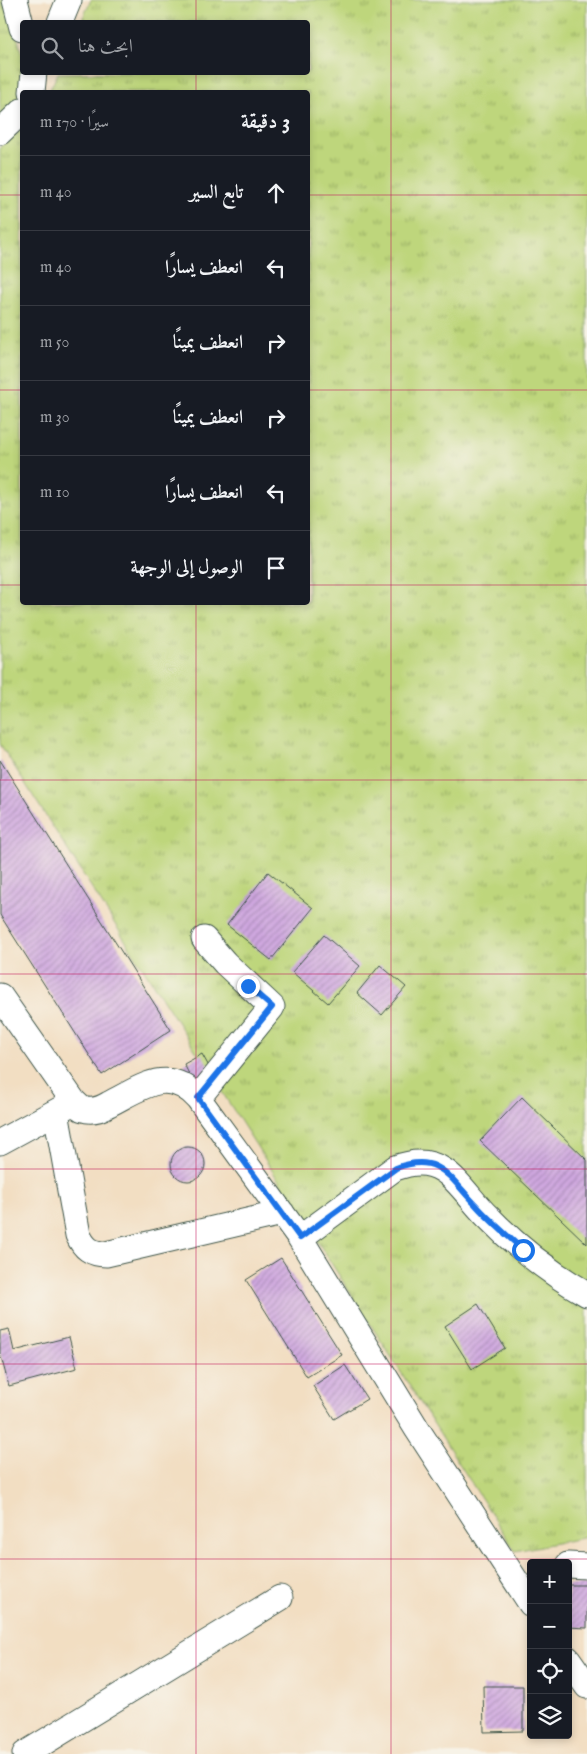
<!DOCTYPE html>
<html lang="ar">
<head>
<meta charset="utf-8">
<style>
	:root { --surface:#171b24; --page:#242831; --text:#f1f3f6; --muted:#9ea1a6; --line:#363941 }
	body { margin:0; font-family:"IM FELL English",Amiri,serif; background:var(--page); color:var(--text); direction:rtl }
	.controls { position:absolute; right:15px; bottom:15px; display:grid; overflow:hidden; border-radius:5px; box-shadow:0 2px 8px #0003 }
	.controls button { width:45px; height:45px; display:grid; place-items:center; padding:0; border:0; border-bottom:1px solid var(--line); background:var(--surface); color:var(--text); font:25px sans-serif }
	.stop { position:absolute; width:15px; height:15px; margin:-11px; border:4px solid #1a73e8; border-radius:50%; background:#fff }
	.stop.end { background:#1a73e8; border-color:#fff; box-shadow:0 1px 5px #0008 }
	.list { margin:0; padding:0; list-style:none }
	h2 { display:flex; justify-content:space-between; align-items:center; height:65px; margin:0; padding:0 20px; font-size:21px }
	h2 small { font-size:16px; font-weight:400; color:var(--muted) }
	.list li { display:grid; grid-template-columns:32px 1fr auto; gap:15px; align-items:center; box-sizing:border-box; height:75px; padding:0 20px; border-top:1px solid var(--line) }
	.list b { display:block; font-size:19px; white-space:nowrap }
	.list em { font-size:16px; font-style:normal; color:var(--muted) }
	.icon { flex:none; width:28px; height:28px; fill:none; stroke:currentColor; stroke-width:2; stroke-linecap:round; stroke-linejoin:round }
	.map { position:relative; flex:none; width:587px; height:1754px; overflow:hidden; direction:ltr }
	.search { position:absolute; background:var(--surface); box-shadow:0 2px 8px #0003; left:20px; top:20px; width:290px; height:55px; display:flex; align-items:center; gap:12px; box-sizing:border-box; padding:0 18px; border-radius:5px; color:var(--muted); font-size:19px }
	.panel { position:absolute; background:var(--surface); box-shadow:0 2px 8px #0003; left:20px; top:90px; width:290px; height:515px; border-radius:5px; direction:rtl }
	.map>svg:first-child { display:block }
</style>
</head>
<body>
<div class="map">
<svg width="587" height="1754" viewBox="0 0 587 1754">
	<defs>
		<pattern id="grass-tufts" width="24" height="20" patternUnits="userSpaceOnUse" patternTransform="scale(1.25)"><rect width="24" height="20" fill="#bed67b"/><path d="M3 7l-1-3M5 7V3M7 7l1-3M15 17l-1-3M17 17v-4M19 17l1-3" fill="none" stroke="#9aaf66"/></pattern>
		<pattern id="building-hatch" width="6" height="6" patternUnits="userSpaceOnUse" patternTransform="scale(1.25)"><rect width="6" height="6" fill="#cfa7df"/><path d="M-1 1l2-2M0 6l6-6M5 7l2-2" fill="none" stroke="#a789b6"/></pattern>
	</defs>
	<rect width="100%" height="100%" fill="#f7f3e8"/>
	<filter id="ink" filterUnits="userSpaceOnUse"><feTurbulence type="fractalNoise" baseFrequency=".02" numOctaves="2"/><feDisplacementMap in="SourceGraphic" scale="10" xChannelSelector="R" yChannelSelector="G"/><feConvolveMatrix kernelMatrix="1 2 1 2 8 2 1 2 1" color-interpolation-filters="sRGB"/></filter>
	<filter id="wash" filterUnits="userSpaceOnUse"><feTurbulence type="fractalNoise" baseFrequency=".0096" numOctaves="4" result="noise"/><feDisplacementMap in="SourceGraphic" scale="20" xChannelSelector="R" yChannelSelector="G"/><feGaussianBlur stdDeviation="1.12" result="paint"/><feColorMatrix in="noise" values="0 0 0 0 0 0 0 0 0 0 0 0 0 0 0 0 0 1.4 0 .05"/><feComposite in="paint" operator="in"/></filter>
	<g filter="url(#wash)">
		<rect width="100%" height="100%" fill="#f2dec2"/>
		<path fill="url(#grass-tufts)" stroke="#6e8a58" d="M0,0H8L22,55V96L0,123Z
			M91,0H587V1537L515,1551L0,744V147L22,129V602H308V92H49L58,73L308,72V22H81Z"/>
		<g id="blocks">
			<path fill="url(#building-hatch)" d="M0,760L171,1030L102,1075L0,915Z
				M268,872L313,908L271,960L227,925Z
				M324,935L360,966L328,1003L292,972Z
				M380,965L406,987L382,1015L357,993Z
				M202,1054L212,1072L193,1082L184,1064Z
				M522,1097L587,1160V1244L480,1141Z
				M171 1164a17 17 0 1 1 34 0a17 17 0 1 1-34 0Z
				M281,1258L342,1355L307,1377L246,1280Z
				M478,1304L505,1348L472,1369L445,1326Z
				M9,1329L14,1351L69,1337L77,1368L9,1386L0,1353V1331Z
				M345,1365L367,1399L334,1419L313,1386Z
				M568,1585H587V1628L568,1627Z
				M483,1686H523V1731L484,1732Z"/>
		</g>
	</g>
	<g filter="url(#ink)">
		<use href="#blocks" fill-opacity="0" stroke="#3f5549" stroke-width="1"/>
		<g fill="none" stroke-linecap="round" stroke-linejoin="round">
			<defs>
				<path id="minor" d="M15,0L22,28
					M60,22L69,0
					M32,92L34,72
					M0,132L22,111
					M0,996L74,1102C77,1104 80,1108 83,1109C92,1112 101,1109 109,1104C141,1088 168,1065 198,1098L300,1238L417,1429L531,1604
					M198,1098L272,1007L225,963L204,939
					M56,1112L78,1235C84,1248 91,1254 106,1254L282,1213
					M0,1142L70,1104
					M300,1238L395,1168C412,1162 427,1160 443,1170C458,1179 474,1204 488,1217C517,1247 550,1273 587,1294
					M568,1565L587,1566
					M568,1659L587,1686
					M25,1754L280,1598"/>
			</defs>
			<use href="#minor" stroke="#3f5549" stroke-width="27"/>
			<use href="#minor" stroke="#fff" stroke-width="25"/>
		</g>
	</g>
	<g fill="none" stroke-linecap="round" stroke-linejoin="round" filter="url(#ink)">
		<path stroke="#1a73e8" stroke-width="6" d="M248,986L272,1007L198,1098L300,1238L396,1168C439,1152 449,1177 475,1204C490,1221 507,1235 523,1250"/>
	</g>
	<path fill="none" stroke="#c2185b" stroke-width="1" stroke-opacity="0.55" d="M196,0V22M391,0V1754M196,72V92M0,195H22M308,195H587M0,390H22M308,390H587M0,585H22M308,585H587M196,602V1754M0,780H587M0,974H587M0,1169H587M0,1364H587M0,1559H587"/>
</svg>
<div class="controls">
<button>+</button>
<button>−</button>
<button><svg class="icon" aria-label="locate" viewBox="0 0 24 24"><circle cx="12" cy="12" r="6"/><path d="M12 2v4M12 18v4M2 12h4M18 12h4"/></svg></button>
<button><svg class="icon" aria-label="layers" viewBox="0 0 24 24"><path d="M12 4l9 5-9 5-9-5zM3 14l9 5 9-5"/></svg></button>
</div>
<div class="stop" style="left:523px;top:1250px"></div>
<div class="stop end" style="left:248px;top:986px"></div>
<div class="search"><svg class="icon" aria-label="search" viewBox="0 0 24 24"><circle cx="10" cy="10" r="6"/><path d="M15 15l6 6"/></svg>ابحث هنا</div>
<section class="panel">
<h2>3 دقيقة<small>سيرًا · 170 m</small></h2>
<ul class="list">
<li><svg class="icon" aria-label="ahead" viewBox="0 0 24 24"><path d="M12 20V5M6 11l6-6 6 6"/></svg><div><b>تابع السير</b></div><em>40 m</em></li>
<li><svg class="icon" aria-label="left" viewBox="0 0 24 24"><path d="M17 20v-9H6M10 6l-5 5 5 5"/></svg><div><b>انعطف يسارًا</b></div><em>40 m</em></li>
<li><svg class="icon" aria-label="right" viewBox="0 0 24 24"><path d="M7 20v-9h11M14 6l5 5-5 5"/></svg><div><b>انعطف يمينًا</b></div><em>50 m</em></li>
<li><svg class="icon" aria-label="right" viewBox="0 0 24 24"><path d="M7 20v-9h11M14 6l5 5-5 5"/></svg><div><b>انعطف يمينًا</b></div><em>30 m</em></li>
<li><svg class="icon" aria-label="left" viewBox="0 0 24 24"><path d="M17 20v-9H6M10 6l-5 5 5 5"/></svg><div><b>انعطف يسارًا</b></div><em>10 m</em></li>
<li><svg class="icon" aria-label="arrive" viewBox="0 0 24 24"><path d="M6 21V4h12l-3 4 3 4H6"/></svg><div><b>الوصول إلى الوجهة</b></div></li>
</ul>
</section>
</div>
</body>
</html>
